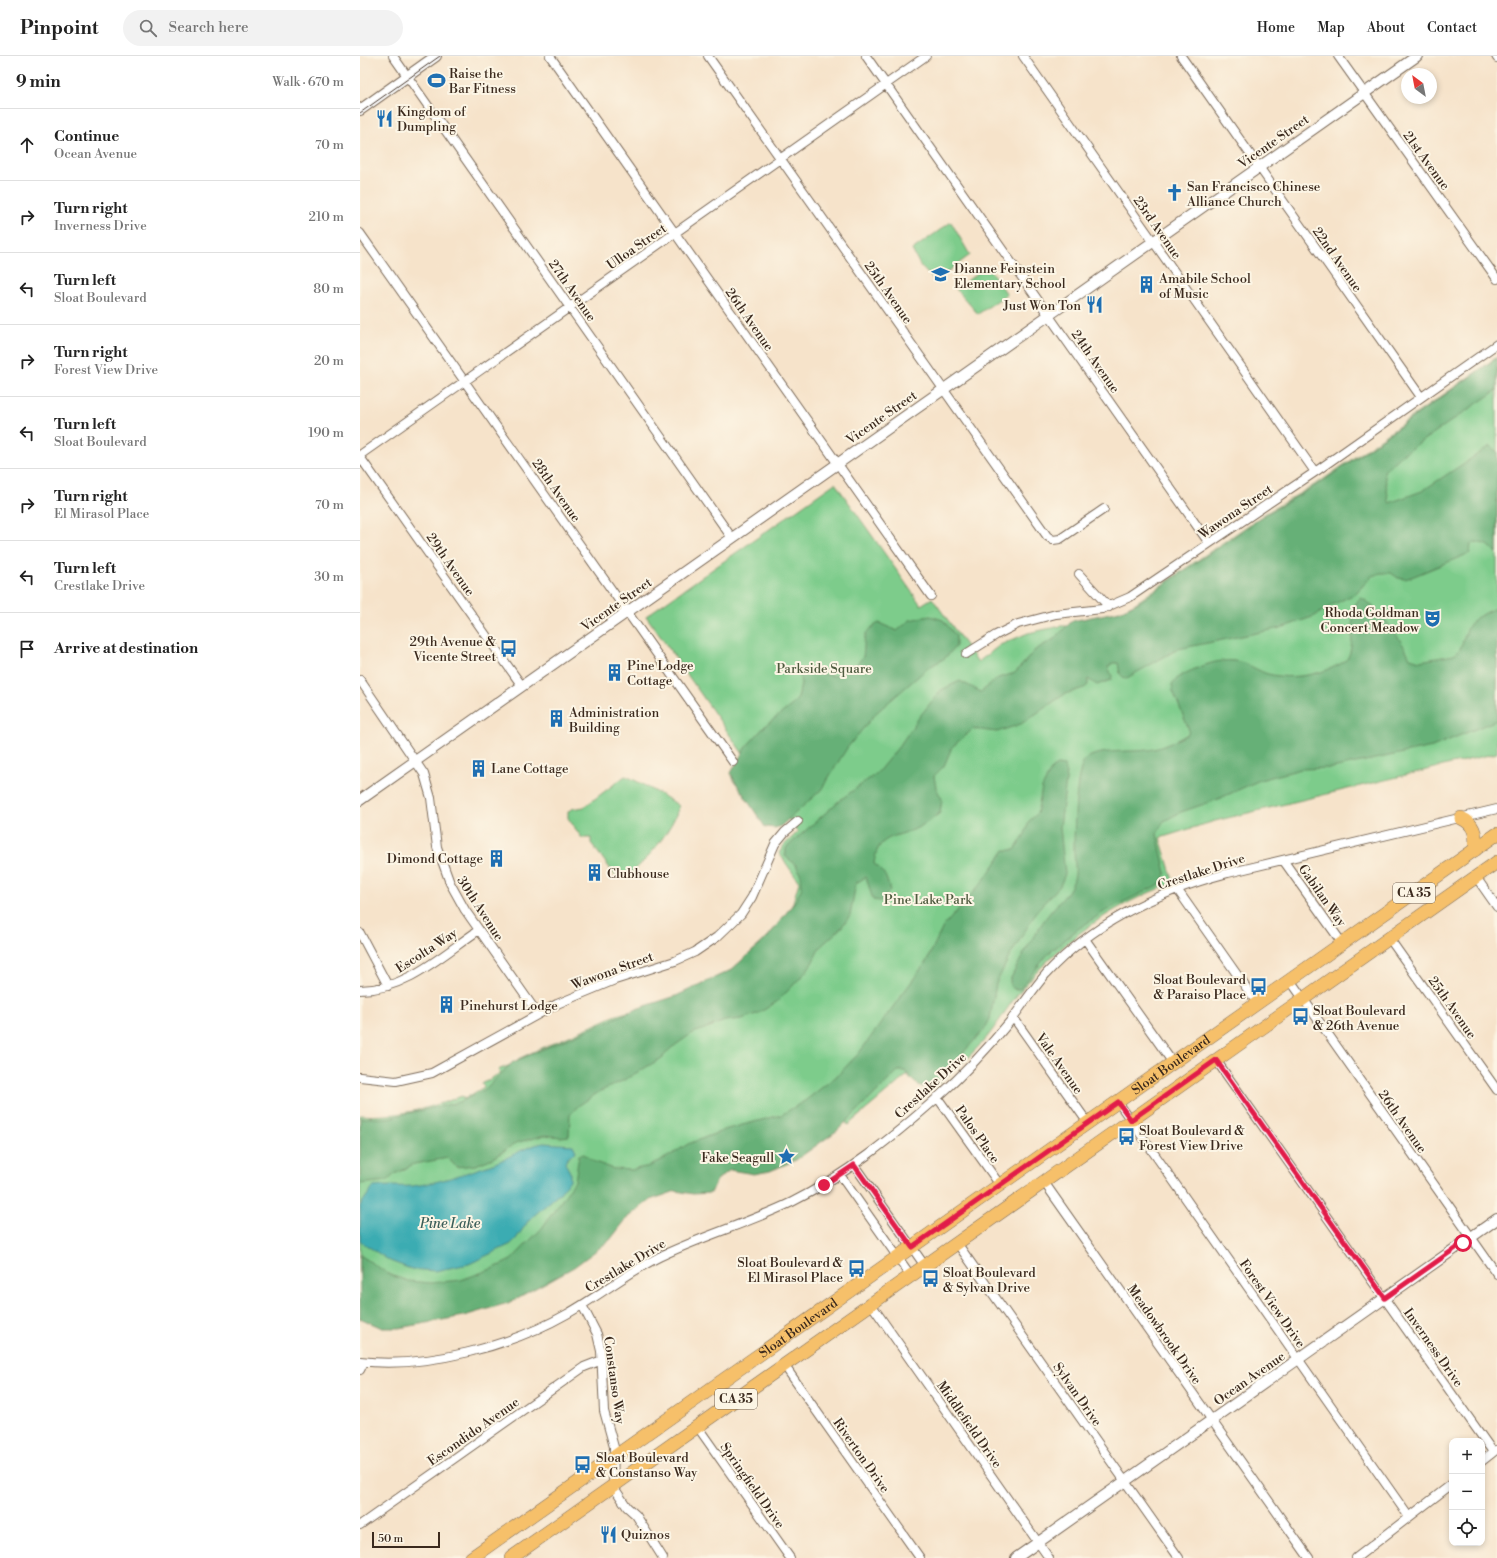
<!DOCTYPE html>
<html lang="en">
<head>
<meta charset="utf-8">
<style>
	:root { --surface:#fff; --page:#f2f2f2; --text:#222; --muted:#767676; --line:#e0e0e0 }
	body { margin:0; font-family:"Libre Bodoni",serif; background:var(--page); color:var(--text) }
	.controls { position:absolute; right:12px; bottom:12px; display:grid; overflow:hidden; border-radius:8px; box-shadow:0 2px 6px #0003 }
	.controls button { width:36px; height:36px; display:grid; place-items:center; padding:0; border:0; border-bottom:1px solid var(--line); background:var(--surface); color:var(--text); font:20px sans-serif }
	.compass { position:absolute; left:1041px; top:12px; width:36px; height:36px; border-radius:50%; background:var(--surface); box-shadow:0 2px 6px #0003; rotate:328deg }
	.scale { position:absolute; left:12px; bottom:10px; width:68px; box-sizing:border-box; padding-left:4px; border:2px solid #3b2a1e; border-top:0; font-size:11px; line-height:14px; white-space:nowrap; color:#3b2a1e; -webkit-text-stroke:3px #fcf5e5; paint-order:stroke }
	.stop { position:absolute; width:12px; height:12px; margin:-9px; border:3px solid #e11d48; border-radius:50%; background:#fff }
	.stop.end { background:#e11d48; border-color:#fff; box-shadow:0 1px 4px #0008 }
	.list { margin:0; padding:0; list-style:none }
	h2 { display:flex; justify-content:space-between; align-items:center; height:52px; margin:0; padding:0 16px; font-size:17px }
	h2 small { font-size:13px; font-weight:400; color:var(--muted) }
	.list li { display:grid; grid-template-columns:26px 1fr auto; gap:12px; align-items:center; box-sizing:border-box; height:72px; padding:0 16px; border-top:1px solid var(--line) }
	.list b { display:block; font-size:15px; white-space:nowrap }
	.list p { margin:0; font-size:13px; white-space:nowrap; color:var(--muted) }
	.list em { font-size:13px; font-style:normal; color:var(--muted) }
	.icon { flex:none; width:22px; height:22px; fill:none; stroke:currentColor; stroke-width:2; stroke-linecap:round; stroke-linejoin:round }
	.map { position:relative; flex:none; width:1137px; height:1502px; overflow:hidden }
	header { display:flex; align-items:center; gap:24px; box-sizing:border-box; height:56px; padding:0 20px; background:var(--surface); border-bottom:1px solid var(--line) }
	header strong { font-size:19px }
	nav { display:flex; gap:22px; margin-inline-start:auto; font-size:14px }
	.search { width:280px; height:36px; background:var(--page); display:flex; align-items:center; gap:10px; box-sizing:border-box; padding:0 14px; border-radius:22px; color:var(--muted); font-size:15px }
	main { display:flex }
	aside { flex:1; background:var(--surface) }
	.map>svg:first-child { display:block }
</style>
</head>
<body>
<header>
<strong>Pinpoint</strong>
<div class="search"><svg class="icon" aria-label="search" viewBox="0 0 24 24"><circle cx="10" cy="10" r="6"/><path d="M15 15l6 6"/></svg>Search here</div>
<nav><a>Home</a><a>Map</a><a>About</a><a>Contact</a></nav>
</header>
<main>
<aside>
<h2>9 min<small>Walk · 670 m</small></h2>
<ul class="list">
<li><svg class="icon" aria-label="ahead" viewBox="0 0 24 24"><path d="M12 20V5M6 11l6-6 6 6"/></svg><div><b>Continue</b><p>Ocean Avenue</p></div><em>70 m</em></li>
<li><svg class="icon" aria-label="right" viewBox="0 0 24 24"><path d="M7 20v-9h11M14 6l5 5-5 5"/></svg><div><b>Turn right</b><p>Inverness Drive</p></div><em>210 m</em></li>
<li><svg class="icon" aria-label="left" viewBox="0 0 24 24"><path d="M17 20v-9H6M10 6l-5 5 5 5"/></svg><div><b>Turn left</b><p>Sloat Boulevard</p></div><em>80 m</em></li>
<li><svg class="icon" aria-label="right" viewBox="0 0 24 24"><path d="M7 20v-9h11M14 6l5 5-5 5"/></svg><div><b>Turn right</b><p>Forest View Drive</p></div><em>20 m</em></li>
<li><svg class="icon" aria-label="left" viewBox="0 0 24 24"><path d="M17 20v-9H6M10 6l-5 5 5 5"/></svg><div><b>Turn left</b><p>Sloat Boulevard</p></div><em>190 m</em></li>
<li><svg class="icon" aria-label="right" viewBox="0 0 24 24"><path d="M7 20v-9h11M14 6l5 5-5 5"/></svg><div><b>Turn right</b><p>El Mirasol Place</p></div><em>70 m</em></li>
<li><svg class="icon" aria-label="left" viewBox="0 0 24 24"><path d="M17 20v-9H6M10 6l-5 5 5 5"/></svg><div><b>Turn left</b><p>Crestlake Drive</p></div><em>30 m</em></li>
<li><svg class="icon" aria-label="arrive" viewBox="0 0 24 24"><path d="M6 21V4h12l-3 4 3 4H6"/></svg><div><b>Arrive at destination</b></div></li>
</ul>
</aside>
<div class="map">
<svg width="1137" height="1502" viewBox="0 0 1137 1502">
	<rect width="100%" height="100%" fill="#fcf5e5"/>
	<filter id="ink" filterUnits="userSpaceOnUse"><feTurbulence type="fractalNoise" baseFrequency=".025" numOctaves="2"/><feDisplacementMap in="SourceGraphic" scale="8" xChannelSelector="R" yChannelSelector="G"/><feConvolveMatrix kernelMatrix="1 2 1 2 8 2 1 2 1" color-interpolation-filters="sRGB"/></filter>
	<filter id="wash" filterUnits="userSpaceOnUse"><feTurbulence type="fractalNoise" baseFrequency=".012" numOctaves="4" result="noise"/><feDisplacementMap in="SourceGraphic" scale="16" xChannelSelector="R" yChannelSelector="G"/><feGaussianBlur stdDeviation="0.9" result="paint"/><feColorMatrix in="noise" values="0 0 0 0 0 0 0 0 0 0 0 0 0 0 0 0 0 1.4 0 .05"/><feComposite in="paint" operator="in"/></filter>
	<g filter="url(#wash)">
		<rect width="100%" height="100%" fill="#f6e3ca"/>
		<path fill="#7dcc8b" stroke="#5c7b54" d="M591,166L610,199L575,225L561,211L552,194Z
			M627,210L647,238L618,258L596,233Z
			M1137,301V697L855,765L800,782L814,827C752,848 698,887 658,938C645,954 635,974 620,989C605,1006 586,1021 569,1036L551,1016L488,1069L474,1048L93,1239L0,1219V1059C35,1062 70,1052 102,1040L104,1043L124,1031L122,1028L140,1017L138,1014L155,1007L158,1003C183,991 208,981 232,970C248,963 261,955 279,955L375,919L431,853L439,826L419,797L424,789L438,776L286,560L475,427L561,549L572,542L618,606L640,589L668,577L701,570H728L774,548L906,457L961,425Z
			M265,720C269,720 317,747 319,750C315,770 279,819 259,822L255,819L231,787V782H222L208,762V756L211,753L224,751Z"/>
		<path fill="#66b077" stroke="#506d4a" d="M1137,302V334L1040,400L1024,415L1029,447L1062,435L1130,390L1137,396V497L1128,489L1116,486L1111,488L1110,497L1054,520L1045,523L1038,522L1031,517H1021L1012,520L995,538L972,549L955,560L921,572L818,593L767,622H764L760,618L758,607H753L748,611L752,620L751,624L737,629L728,623V629L724,632L705,638L661,668L637,676L613,673L592,691L584,710L574,720L576,732L582,743L580,757C572,763 563,770 553,774C532,782 517,780 514,808C525,815 527,823 530,835L521,845L513,844L506,821L496,827L490,860L480,873L460,891L452,907L445,917L418,945L399,957L382,963L365,965L331,978L310,993L302,1002L264,1024L239,1036L218,1050L210,1059L209,1080L201,1081L185,1079L156,1087L133,1102L116,1109L96,1111L88,1102L54,1108L35,1118L27,1125L0,1128V1062H27L100,1046L124,1034L153,1006L279,952L316,940L371,914L407,882L436,844L442,831L441,819L436,809L425,800L426,792L480,744L517,717L540,689L560,660L581,634L600,625L621,636L638,622L655,617L675,594L694,583L712,565L760,555L781,545L907,458L962,426Z
			M1001,542C1016,548 1044,587 1050,602L1060,605L1094,599L1100,593L1108,571L1116,562L1137,551V664L1072,691L972,712L941,713L900,724L856,744L821,756L804,765L797,778L806,817L800,828L747,854L718,873L688,898L660,933H654L650,930V924C661,902 673,879 688,859C698,846 712,836 715,819C716,812 714,803 714,795C714,779 715,711 726,703C739,692 777,697 794,693C806,690 817,684 828,678L829,674L813,635L812,628C818,620 826,617 835,613C849,607 864,602 880,606C889,608 898,615 908,618C923,622 942,621 957,617C965,615 978,610 985,605C998,595 986,549 1001,542Z
			M570,560L583,564L596,580V590L585,602L568,612L516,657L487,692L461,734L421,770L415,772L405,771L374,724L371,717L385,692L405,670L431,650L438,642L441,628L439,617L446,612C454,613 460,617 467,619C481,623 494,611 503,601C506,582 500,577 519,567L537,575L550,564Z
			M697,709L704,710L707,717L700,771L705,818L700,830L679,852L648,903L636,928L630,963L624,974L577,1025L569,1032C556,1031 552,1024 545,1015H538L478,1074L436,1104L410,1115L394,1118L370,1114L357,1124L351,1137L333,1138L316,1135L290,1144L268,1161L250,1184L214,1211L148,1247L104,1260L39,1272H22L0,1262V1199L30,1219L48,1225L71,1227L101,1224L134,1212L151,1204L182,1172L215,1125L219,1099L224,1098L235,1106L254,1113L271,1114L290,1110L311,1099L328,1088L367,1073L421,1059L446,1044L478,1019L499,997L566,906L583,871L623,825L645,794H655L665,778L669,765L677,758L682,732L692,712Z"/>
		<path fill="#3aacb2" stroke="#3a6b68" d="M183,1087L213,1089L216,1095L207,1103L205,1107L210,1116V1124L200,1137L169,1164L156,1183L151,1188L109,1208L75,1215L51,1213L30,1205L0,1185V1150L13,1131C26,1129 40,1131 53,1130C78,1127 103,1118 127,1110C147,1104 162,1091 183,1087Z"/>
	</g>
	<g filter="url(#ink)">
		<g fill="none" stroke-linecap="round" stroke-linejoin="round">
			<defs>
				<path id="minor" d="M33,0L372,482
					M190,0L571,540
					M348,0L687,480L693,484L700,483L744,453
					M506,0L849,487
					M663,0L955,416
					M821,0L1061,341
					M978,0L1137,223
					M1136,0L1137,2
					M0,177L373,706
					M0,399L566,0
					M0,401L162,630
					M719,518L749,551
					M606,598L636,579L658,568L696,558L742,553L770,541L955,416L1137,288
					M0,624L64,718L71,742L77,791L90,827L105,854L178,958
					M923,804L982,887
					M1116,821L1137,851
					M817,833L897,947
					M0,877L28,930
					M1029,882L1137,1034
					M725,883L813,1007
					M930,924L1137,1218
					M0,934C46,934 83,898 119,874
					M653,961L728,1067
					M856,1004L1133,1396
					M0,1021L36,1025L72,1017L197,948L255,924L315,905L335,896L357,881L381,858L392,841L415,788L425,776L438,765
					M577,1041L640,1129
					M758,1046L1049,1461
					M494,1109L565,1210
					M480,1119L551,1220
					M684,1126L949,1502
					M597,1187L819,1502
					M511,1248L689,1502
					M222,1249L237,1278L241,1295L244,1355L254,1391L253,1430L267,1451L276,1459L303,1502
					M0,1305C65,1313 151,1290 207,1258C239,1240 267,1217 299,1201C342,1180 389,1167 432,1146C486,1119 533,1081 578,1041C605,1017 629,991 652,963C663,948 674,932 686,918C734,866 800,835 868,817L1137,753
					M424,1309L560,1502
					M0,1314L4,1306
					M337,1370L430,1502
					M1122,1405L1136,1394
					M0,1469L224,1311L242,1304
					M996,1502L1092,1428"/>
				<path id="tertiary" d="M0,54L76,0
					M0,744L1057,0
					M656,1502L1137,1163"/>
				<g id="primary">
					<path d="M1101,762C1115,768 1117,780 1115,794"/>
					<path id="s1" d="M111,1502L1137,778"/>
					<path d="M151,1502L1137,806"/>
				</g>
			</defs>
			<use href="#minor" stroke="#7c6b5a" stroke-width="10"/>
			<use href="#tertiary" stroke="#7c6b5a" stroke-width="12"/>
			<use href="#primary" stroke="#7c6b5a" stroke-width="14"/>
			<use href="#minor" stroke="#fff" stroke-width="8"/>
			<use href="#tertiary" stroke="#fff" stroke-width="10"/>
			<use href="#primary" stroke="#f6c06b" stroke-width="13"/>
			<path stroke="#3b2a1e" stroke-width="1" d="M0,57L80,0"/>
		</g>
	</g>
	<g fill="none" stroke-linecap="round" stroke-linejoin="round" filter="url(#ink)">
		<path stroke="#e11d48" stroke-width="5" d="M464,1129L494,1109L552,1191L758,1046L771,1064L856,1004L1025,1242L1103,1187"/>
	</g>
	<defs>
		<symbol id="stadium-bare" viewBox="-9 -9 18 18"><path d="M0-5a6.5 5 0 1 0 0 10a6.5 5 0 1 0 0-10ZM-3.5-1.8h7v3.6h-7Z" fill="#1f6fb2" stroke="#fcf5e5" stroke-width="2.5" paint-order="stroke"/></symbol>
		<symbol id="restaurant-bare" viewBox="-9 -9 18 18"><path d="M-5-6h1v4h1v-4h1v4h1v-4h1v5L-1.5 .5V6h-2V.5L-5-1ZM5-6V6H3V1.5H1.5Q1.5-4 5-6Z" fill="#1f6fb2" stroke="#fcf5e5" stroke-width="2.5" paint-order="stroke"/></symbol>
		<symbol id="church-bare" viewBox="-9 -9 18 18"><path d="M-1.2-6h2.4v3.5h3.3v2.4h-3.3V6h-2.4V-.1h-3.3v-2.4h3.3Z" fill="#1f6fb2" stroke="#fcf5e5" stroke-width="2.5" paint-order="stroke"/></symbol>
		<symbol id="school-bare" viewBox="-9 -9 18 18"><path d="M0-5L7-2L0 1L-7-2ZM-4 1L0 2.5L4 1V4Q0 6-4 4Z" fill="#1f6fb2" stroke="#fcf5e5" stroke-width="2.5" paint-order="stroke"/></symbol>
		<symbol id="building-bare" viewBox="-9 -9 18 18"><path d="M-4-6H4V6H1V3H-1V6H-4ZM-2.5-4.3h1.7v1.8h-1.7ZM.8-4.3h1.7v1.8H.8ZM-2.5-1h1.7V.8h-1.7ZM.8-1h1.7V.8H.8Z" fill="#1f6fb2" stroke="#fcf5e5" stroke-width="2.5" paint-order="stroke"/></symbol>
		<symbol id="theatre-bare" viewBox="-9 -9 18 18"><path d="M-5-5.5Q0-4 5-5.5V0Q5 5 0 6Q-5 5-5 0ZM-3.3-2.5H-1v1.5H-3.3ZM1-2.5H3.3v1.5H1ZM-2.8 1Q0 5.5 2.8 1Z" fill="#1f6fb2" stroke="#fcf5e5" stroke-width="2.5" paint-order="stroke"/></symbol>
		<symbol id="bus-bare" viewBox="-9 -9 18 18"><path d="M-5-6H5V4H4V6H2V4H-2V6H-4V4H-5ZM-3.5-4V0h7V-4ZM-3.5 1.2v1.5H-2V1.2ZM2 1.2v1.5H3.5V1.2Z" fill="#1f6fb2" stroke="#fcf5e5" stroke-width="2.5" paint-order="stroke"/></symbol>
		<symbol id="sight-bare" viewBox="-9 -9 18 18"><path d="M0-6L1.8-2.2L6-1.7L2.9 1.2L3.7 5.4L0 3.3L-3.7 5.4L-2.9 1.2L-6-1.7L-1.8-2.2Z" fill="#1f6fb2" stroke="#fcf5e5" stroke-width="2.5" paint-order="stroke"/></symbol>
	</defs>
	<g fill-rule="evenodd">
		<use href="#stadium-bare" x="64" y="12" width="25" height="25"/>
		<use href="#restaurant-bare" x="12" y="50" width="25" height="25"/>
		<use href="#church-bare" x="802" y="124" width="25" height="25"/>
		<use href="#school-bare" x="568" y="206" width="25" height="25"/>
		<use href="#building-bare" x="774" y="216" width="25" height="25"/>
		<use href="#restaurant-bare" x="722" y="236" width="25" height="25"/>
		<use href="#theatre-bare" x="1060" y="550" width="25" height="25"/>
		<use href="#bus-bare" x="136" y="580" width="25" height="25"/>
		<use href="#building-bare" x="242" y="604" width="25" height="25"/>
		<use href="#building-bare" x="184" y="650" width="25" height="25"/>
		<use href="#building-bare" x="106" y="700" width="25" height="25"/>
		<use href="#building-bare" x="124" y="790" width="25" height="25"/>
		<use href="#building-bare" x="222" y="804" width="25" height="25"/>
		<use href="#bus-bare" x="886" y="918" width="25" height="25"/>
		<use href="#building-bare" x="74" y="936" width="25" height="25"/>
		<use href="#bus-bare" x="928" y="948" width="25" height="25"/>
		<use href="#bus-bare" x="754" y="1068" width="25" height="25"/>
		<use href="#sight-bare" x="414" y="1088" width="25" height="25"/>
		<use href="#bus-bare" x="484" y="1200" width="25" height="25"/>
		<use href="#bus-bare" x="558" y="1210" width="25" height="25"/>
		<use href="#bus-bare" x="210" y="1396" width="25" height="25"/>
		<use href="#restaurant-bare" x="236" y="1466" width="25" height="25"/>
	</g>
	<g text-anchor="middle" stroke-width="4" stroke-linejoin="round" paint-order="stroke">
		<g fill="#fcf5e5" stroke="#75675a" stroke-width="1">
			<rect x="1033" y="827" width="42" height="20" rx="3"/>
			<rect x="355" y="1333" width="42" height="20" rx="3"/>
		</g>
		<g font-size="12" font-weight="bold" fill="#3b2a1e">
			<text x="1054" y="841">CA 35</text>
			<text x="376" y="1347">CA 35</text>
		</g>
		<g font-size="13" fill="#3b2a1e" stroke="#fcf5e5" text-anchor="start">
			<text x="89" y="22">Raise the<tspan x="89" dy="15">Bar Fitness</tspan></text>
			<text x="37" y="60">Kingdom of<tspan x="37" dy="15">Dumpling</tspan></text>
			<text x="827" y="135">San Francisco Chinese<tspan x="827" dy="15">Alliance Church</tspan></text>
			<text x="594" y="217">Dianne Feinstein<tspan x="594" dy="15">Elementary School</tspan></text>
			<text x="799" y="227">Amabile School<tspan x="799" dy="15">of Music</tspan></text>
			<text x="721" y="254" text-anchor="end">Just Won Ton</text>
			<text x="1059" y="561" text-anchor="end">Rhoda Goldman<tspan x="1059" dy="15">Concert Meadow</tspan></text>
			<text x="136" y="590" text-anchor="end">29th Avenue &amp;<tspan x="136" dy="15">Vicente Street</tspan></text>
			<text x="267" y="614">Pine Lodge<tspan x="267" dy="15">Cottage</tspan></text>
			<text x="209" y="661">Administration<tspan x="209" dy="15">Building</tspan></text>
			<text x="131" y="717">Lane Cottage</text>
			<text x="123" y="807" text-anchor="end">Dimond Cottage</text>
			<text x="247" y="822">Clubhouse</text>
			<text x="886" y="928" text-anchor="end">Sloat Boulevard<tspan x="886" dy="15">&amp; Paraiso Place</tspan></text>
			<text x="100" y="954">Pinehurst Lodge</text>
			<text x="953" y="959">Sloat Boulevard<tspan x="953" dy="15">&amp; 26th Avenue</tspan></text>
			<text x="779" y="1079">Sloat Boulevard &amp;<tspan x="779" dy="15">Forest View Drive</tspan></text>
			<text x="414" y="1106" text-anchor="end">Fake Seagull</text>
			<text x="483" y="1211" text-anchor="end">Sloat Boulevard &amp;<tspan x="483" dy="15">El Mirasol Place</tspan></text>
			<text x="583" y="1221">Sloat Boulevard<tspan x="583" dy="15">&amp; Sylvan Drive</tspan></text>
			<text x="236" y="1406">Sloat Boulevard<tspan x="236" dy="15">&amp; Constanso Way</tspan></text>
			<text x="261" y="1483">Quiznos</text>
		</g>
		<g font-size="13" fill="#3b2a1e" stroke="#fcf5e5">
			<text transform="translate(913 85) rotate(-35)" y="5">Vicente Street</text>
			<text transform="translate(1067 104) rotate(54)" y="5">21st Avenue</text>
			<text transform="translate(798 171) rotate(55)" y="5">23rd Avenue</text>
			<text transform="translate(276 190) rotate(-35)" y="5">Ulloa Street</text>
			<text transform="translate(978 203) rotate(55)" y="5">22nd Avenue</text>
			<text transform="translate(213 234) rotate(55)" y="5">27th Avenue</text>
			<text transform="translate(529 236) rotate(55)" y="5">25th Avenue</text>
			<text transform="translate(390 263) rotate(55)" y="5">26th Avenue</text>
			<text transform="translate(736 305) rotate(55)" y="5">24th Avenue</text>
			<text transform="translate(521 361) rotate(-35)" y="5">Vicente Street</text>
			<text transform="translate(197 434) rotate(55)" y="5">28th Avenue</text>
			<text transform="translate(875 455) rotate(-34)" y="5">Wawona Street</text>
			<text transform="translate(91 508) rotate(55)" y="5">29th Avenue</text>
			<text transform="translate(256 548) rotate(-35)" y="5">Vicente Street</text>
			<text transform="translate(841 815) rotate(-18)" y="5">Crestlake Drive</text>
			<text transform="translate(963 839) rotate(55)" y="5">Gabilan Way</text>
			<text transform="translate(121 852) rotate(57)" y="5">30th Avenue</text>
			<text transform="translate(66 894) rotate(-33)" y="5">Escolta Way</text>
			<text transform="translate(252 914) rotate(-20)" y="5">Wawona Street</text>
			<text transform="translate(1093 951) rotate(55)" y="5">25th Avenue</text>
			<text transform="translate(700 1007) rotate(55)" y="5">Vale Avenue</text>
			<text dy="5" stroke="none"><textPath href="#s1" startOffset="856">Sloat Boulevard</textPath></text>
			<text transform="translate(570 1029) rotate(-42)" y="5">Crestlake Drive</text>
			<text transform="translate(1043 1065) rotate(55)" y="5">26th Avenue</text>
			<text transform="translate(618 1078) rotate(55)" y="5">Palos Place</text>
			<text transform="translate(265 1209) rotate(-31)" y="5">Crestlake Drive</text>
			<text transform="translate(913 1247) rotate(55)" y="5">Forest View Drive</text>
			<text dy="5" stroke="none"><textPath href="#s1" startOffset="400">Sloat Boulevard</textPath></text>
			<text transform="translate(805 1278) rotate(55)" y="5">Meadowbrook Drive</text>
			<text transform="translate(1074 1291) rotate(55)" y="5">Inverness Drive</text>
			<text transform="translate(889 1322) rotate(-35)" y="5">Ocean Avenue</text>
			<text transform="translate(255 1324) rotate(82)" y="5">Constanso Way</text>
			<text transform="translate(718 1338) rotate(55)" y="5">Sylvan Drive</text>
			<text transform="translate(610 1368) rotate(55)" y="5">Middlefield Drive</text>
			<text transform="translate(113 1375) rotate(-35)" y="5">Escondido Avenue</text>
			<text transform="translate(502 1399) rotate(55)" y="5">Riverton Drive</text>
			<text transform="translate(393 1429) rotate(55)" y="5">Springfield Drive</text>
		</g>
		<g font-size="13" fill="#4f5b3f" stroke="#fcf5e5">
			<text x="464" y="617">Parkside Square</text>
			<text x="568" y="848">Pine Lake Park</text>
		</g>
		<g font-size="14" font-style="italic" fill="#3b5e59" stroke="#fcf5e5">
			<text x="90" y="1172">Pine Lake</text>
		</g>
	</g>
</svg>
<div class="controls">
<button>+</button>
<button>−</button>
<button><svg class="icon" aria-label="locate" viewBox="0 0 24 24"><circle cx="12" cy="12" r="6"/><path d="M12 2v4M12 18v4M2 12h4M18 12h4"/></svg></button>
</div>
<svg class="compass" viewBox="-18 -18 36 36"><path d="M0-13l5 13h-10z" fill="#e53935"/><path d="M0 13l5-13h-10z" fill="#767676"/></svg>
<div class="scale">50 m</div>
<div class="stop" style="left:1103px;top:1187px"></div>
<div class="stop end" style="left:464px;top:1129px"></div>
</div>
</main>
</body>
</html>
